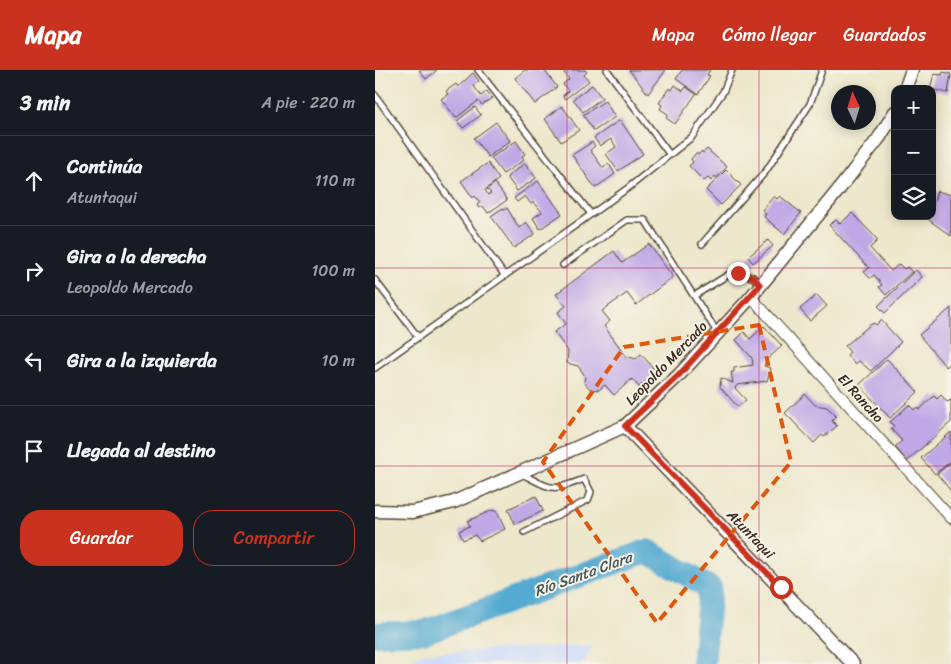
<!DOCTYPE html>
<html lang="es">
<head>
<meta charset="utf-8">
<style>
	:root { --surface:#171b24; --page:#20242c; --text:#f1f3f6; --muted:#9ea1a6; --line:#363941; --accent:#c8321e }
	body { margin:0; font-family:Sriracha,sans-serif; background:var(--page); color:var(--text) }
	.controls { position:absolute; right:15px; top:15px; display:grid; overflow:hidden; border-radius:10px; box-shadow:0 2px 12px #0003 }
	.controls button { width:45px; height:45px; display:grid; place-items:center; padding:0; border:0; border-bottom:1px solid var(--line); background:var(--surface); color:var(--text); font:25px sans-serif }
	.compass { position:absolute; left:456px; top:15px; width:45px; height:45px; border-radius:50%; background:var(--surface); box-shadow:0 2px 12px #0003; rotate:356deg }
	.stop { position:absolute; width:15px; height:15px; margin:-11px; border:4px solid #c8321e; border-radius:50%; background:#fff }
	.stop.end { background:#c8321e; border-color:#fff; box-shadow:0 1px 5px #0008 }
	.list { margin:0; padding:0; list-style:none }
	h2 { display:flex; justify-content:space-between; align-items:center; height:65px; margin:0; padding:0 20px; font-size:21px }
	h2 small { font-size:16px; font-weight:400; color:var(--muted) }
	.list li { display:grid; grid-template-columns:32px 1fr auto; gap:15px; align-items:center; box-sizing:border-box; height:90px; padding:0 20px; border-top:1px solid var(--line) }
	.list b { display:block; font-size:19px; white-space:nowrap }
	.list p { margin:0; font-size:16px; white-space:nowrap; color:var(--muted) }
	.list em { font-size:16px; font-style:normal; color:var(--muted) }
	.actions { display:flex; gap:10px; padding:15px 20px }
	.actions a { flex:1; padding:11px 0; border:1px solid var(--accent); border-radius:20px; text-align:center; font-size:18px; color:var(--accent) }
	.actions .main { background:var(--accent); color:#fff }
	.icon { flex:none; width:28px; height:28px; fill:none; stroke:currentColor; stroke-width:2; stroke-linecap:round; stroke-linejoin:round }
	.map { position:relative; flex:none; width:576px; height:594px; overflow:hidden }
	header { display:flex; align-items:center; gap:30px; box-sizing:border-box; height:70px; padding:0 25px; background:var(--accent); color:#fff }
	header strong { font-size:24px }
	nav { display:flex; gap:28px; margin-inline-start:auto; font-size:18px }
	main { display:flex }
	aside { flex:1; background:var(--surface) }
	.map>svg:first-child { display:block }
</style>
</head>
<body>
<header>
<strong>Mapa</strong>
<nav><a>Mapa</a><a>Cómo llegar</a><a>Guardados</a></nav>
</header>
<main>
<aside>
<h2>3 min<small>A pie · 220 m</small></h2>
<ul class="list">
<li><svg class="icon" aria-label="ahead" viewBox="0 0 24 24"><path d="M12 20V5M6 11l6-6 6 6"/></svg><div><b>Continúa</b><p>Atuntaqui</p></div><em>110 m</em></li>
<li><svg class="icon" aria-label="right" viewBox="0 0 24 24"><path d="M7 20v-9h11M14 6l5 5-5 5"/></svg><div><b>Gira a la derecha</b><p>Leopoldo Mercado</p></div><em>100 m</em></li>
<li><svg class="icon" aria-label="left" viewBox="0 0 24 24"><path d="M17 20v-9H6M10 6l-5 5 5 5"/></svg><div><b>Gira a la izquierda</b></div><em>10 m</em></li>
<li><svg class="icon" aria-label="arrive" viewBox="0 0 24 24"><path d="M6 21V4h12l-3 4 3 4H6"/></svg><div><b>Llegada al destino</b></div></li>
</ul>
<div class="actions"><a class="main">Guardar</a><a>Compartir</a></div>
</aside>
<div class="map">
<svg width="576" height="594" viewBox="0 0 576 594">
	<rect width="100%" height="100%" fill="#f7f3e8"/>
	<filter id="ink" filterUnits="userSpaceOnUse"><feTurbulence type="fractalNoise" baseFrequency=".02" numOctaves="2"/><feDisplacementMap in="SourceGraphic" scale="10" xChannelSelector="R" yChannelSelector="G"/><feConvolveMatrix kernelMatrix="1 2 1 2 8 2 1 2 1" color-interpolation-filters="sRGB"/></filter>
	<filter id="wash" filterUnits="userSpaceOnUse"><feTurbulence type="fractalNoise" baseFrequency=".0096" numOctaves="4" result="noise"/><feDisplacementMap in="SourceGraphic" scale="20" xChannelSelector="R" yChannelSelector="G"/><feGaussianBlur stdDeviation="1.12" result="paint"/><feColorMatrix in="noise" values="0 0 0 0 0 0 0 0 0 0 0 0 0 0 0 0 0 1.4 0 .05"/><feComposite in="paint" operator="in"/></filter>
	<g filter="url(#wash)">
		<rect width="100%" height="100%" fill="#ede7cb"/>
		<path fill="#ccdbfa" d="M218,575L208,594H33L48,583Z"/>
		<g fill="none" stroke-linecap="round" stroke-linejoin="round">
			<path stroke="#55aad1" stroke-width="24" d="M0,564L49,562L272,481L335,518L328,594"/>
		</g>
		<g id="blocks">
			<path fill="#c0a7e6" d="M44,0H62L51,9Z
				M150,0H169L182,17L160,34L140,8Z
				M193,0H210L212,2L209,5L214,11L190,29L188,26L193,21L188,14L194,9L189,3Z
				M254,0H291L273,24Z
				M307,0H335L332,5L335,6L323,24L301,9Z
				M568,2L576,4L573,23L555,19L559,4L567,5Z
				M98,3L104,11L98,15L106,26L112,21L117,28L107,35L103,31L81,48L66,29L73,24L71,21L81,14L83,17Z
				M217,15L227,28L208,42L198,29Z
				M300,15L308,21L311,17L321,24L300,54L291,48L293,44L285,39L287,35L284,33L294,18L297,20Z
				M230,31L240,47L219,61L208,45Z
				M187,36L204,60L186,72L170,49Z
				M100,37L106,45L88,58L82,51Z
				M245,50L268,84L243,101L231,84L241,77L236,69L225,76L219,68Z
				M121,52L135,71L113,87L99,68Z
				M141,71L150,84L147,86L149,90L128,104L116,88Z
				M217,72L220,76L215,80L228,98L234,94L240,104L220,118L197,85Z
				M332,79L352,97L341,108L340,106L336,111L333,108L329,111L314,96L318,92L316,89L321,83L323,85L327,81L328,83Z
				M113,93L124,109L110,120L113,125L116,123L112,119L120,113L132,130L113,143L108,136L104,138L102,135L105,132L100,126L98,128L86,111Z
				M150,93L161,108L142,121L132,107Z
				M351,100L366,115L346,135L331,120Z
				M163,111L187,144L165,159L158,148L167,142L159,132L156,134L150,126L142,132L139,128Z
				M562,121L576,125V166L554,150Z
				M399,126L402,129L405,126L426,143L409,164L389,147L391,144L387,140Z
				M128,138L129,140L132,138L144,158L151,152L160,164L139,178L116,146Z
				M477,143L503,170L495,178L516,201L524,194L529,199L532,197L537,202L511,225L504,217L507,215L499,205L495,208L489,202L494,198L454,155L461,150L465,154Z
				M393,170L398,176L378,193L373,187Z
				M274,174L298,207L261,235L252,223L227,241L235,251L229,256L251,286L261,289L266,284L280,300L285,296L287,298L264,317L257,309L239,325L230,315L224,320L215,319L209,312L210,306L203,296L192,293L193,281L179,262L191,254L183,242L191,236L181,224L239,181L247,193Z
				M541,200L547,207L510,243L503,236Z
				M442,225L452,236L435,251L425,239Z
				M576,238V293L571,297L544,265Z
				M506,250L526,272L496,301L484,291L480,294L472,285L475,282L470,276L495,255L499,253L501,255Z
				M389,256L407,276L391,290L389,296L396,298L392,311L362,315L360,318L371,330L363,337L345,317L346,308L358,313L356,302H359V298L378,295L377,288L361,270L369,262L375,269Z
				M512,289L543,322L515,348L484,315Z
				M430,324L440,335L452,337L461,346L457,351L462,356L449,367L447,365L439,373L410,343Z
				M566,325L572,332L576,330V352L532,391L520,377L527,371L516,359L519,356L515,352L534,335L539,340L542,337L544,340L559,326L562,329Z
				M576,362V391L560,404L546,388Z
				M576,392V421L562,404Z
				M161,426L168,441L140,454L133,439Z
				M118,440L122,442L130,459L105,471L100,465L88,470L84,461L95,456L92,451Z"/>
		</g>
	</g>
	<g filter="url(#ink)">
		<use href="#blocks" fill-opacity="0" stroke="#564638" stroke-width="1"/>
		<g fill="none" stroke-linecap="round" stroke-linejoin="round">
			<defs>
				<path id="service" d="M103,0L216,144
					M232,0L295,85
					M0,25L130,206
					M327,174L391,101L435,34L447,0
					M188,195L252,150H270L342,262
					M0,210L43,267
					M319,226L356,203L378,207L385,215
					M0,298L253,118L317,67L348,22L357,0
					M147,404C179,420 176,422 209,409L216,422L213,430L149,462"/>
				<path id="minor" d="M376,227L576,448"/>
				<path id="tertiary" d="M530,19L537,0
					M250,356L478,594
					M0,441L38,442L79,432L250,356L304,305L376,227L461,123L504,68L520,42"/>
			</defs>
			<use href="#service" stroke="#564638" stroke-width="8"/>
			<use href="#minor" stroke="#564638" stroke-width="12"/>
			<use href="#tertiary" stroke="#564638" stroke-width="15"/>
			<use href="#service" stroke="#fff" stroke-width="5"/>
			<use href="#minor" stroke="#fff" stroke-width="10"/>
			<use href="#tertiary" stroke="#fff" stroke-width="12"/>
		</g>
	</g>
	<g fill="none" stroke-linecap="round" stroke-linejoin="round" filter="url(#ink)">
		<path stroke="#c8321e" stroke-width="6" d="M363,203L378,207L385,215L304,305L250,356L406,517"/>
	</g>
	<path fill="none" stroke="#df570d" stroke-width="4" stroke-dasharray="10 6" stroke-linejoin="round" d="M384,255L416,392L282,553L168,392L249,277Z"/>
	<path fill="none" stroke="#c2185b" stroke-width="1" stroke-opacity="0.55" d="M192,0V594M384,0V594M0,198H576M0,396H576"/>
	<g text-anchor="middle" stroke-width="4" stroke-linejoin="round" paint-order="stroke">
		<g font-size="14" fill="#3b2a1e" stroke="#f7f3e8">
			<text transform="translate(291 293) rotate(-46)" y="5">Leopoldo Mercado</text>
			<text transform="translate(486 328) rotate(48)" y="5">El Rancho</text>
			<text transform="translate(376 464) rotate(46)" y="5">Atuntaqui</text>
		</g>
		<g font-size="15" font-style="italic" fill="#44575d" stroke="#f7f3e8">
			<text transform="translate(208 504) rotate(-20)" y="5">Río Santa Clara</text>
		</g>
	</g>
</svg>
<div class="controls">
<button>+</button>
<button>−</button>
<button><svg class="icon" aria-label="layers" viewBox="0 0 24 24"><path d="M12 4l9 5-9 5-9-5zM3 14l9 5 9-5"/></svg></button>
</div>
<svg class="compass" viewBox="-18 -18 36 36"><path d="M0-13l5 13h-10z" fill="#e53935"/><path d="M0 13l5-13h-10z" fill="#9ea1a6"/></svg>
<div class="stop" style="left:406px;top:517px"></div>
<div class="stop end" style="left:363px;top:203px"></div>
</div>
</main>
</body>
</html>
